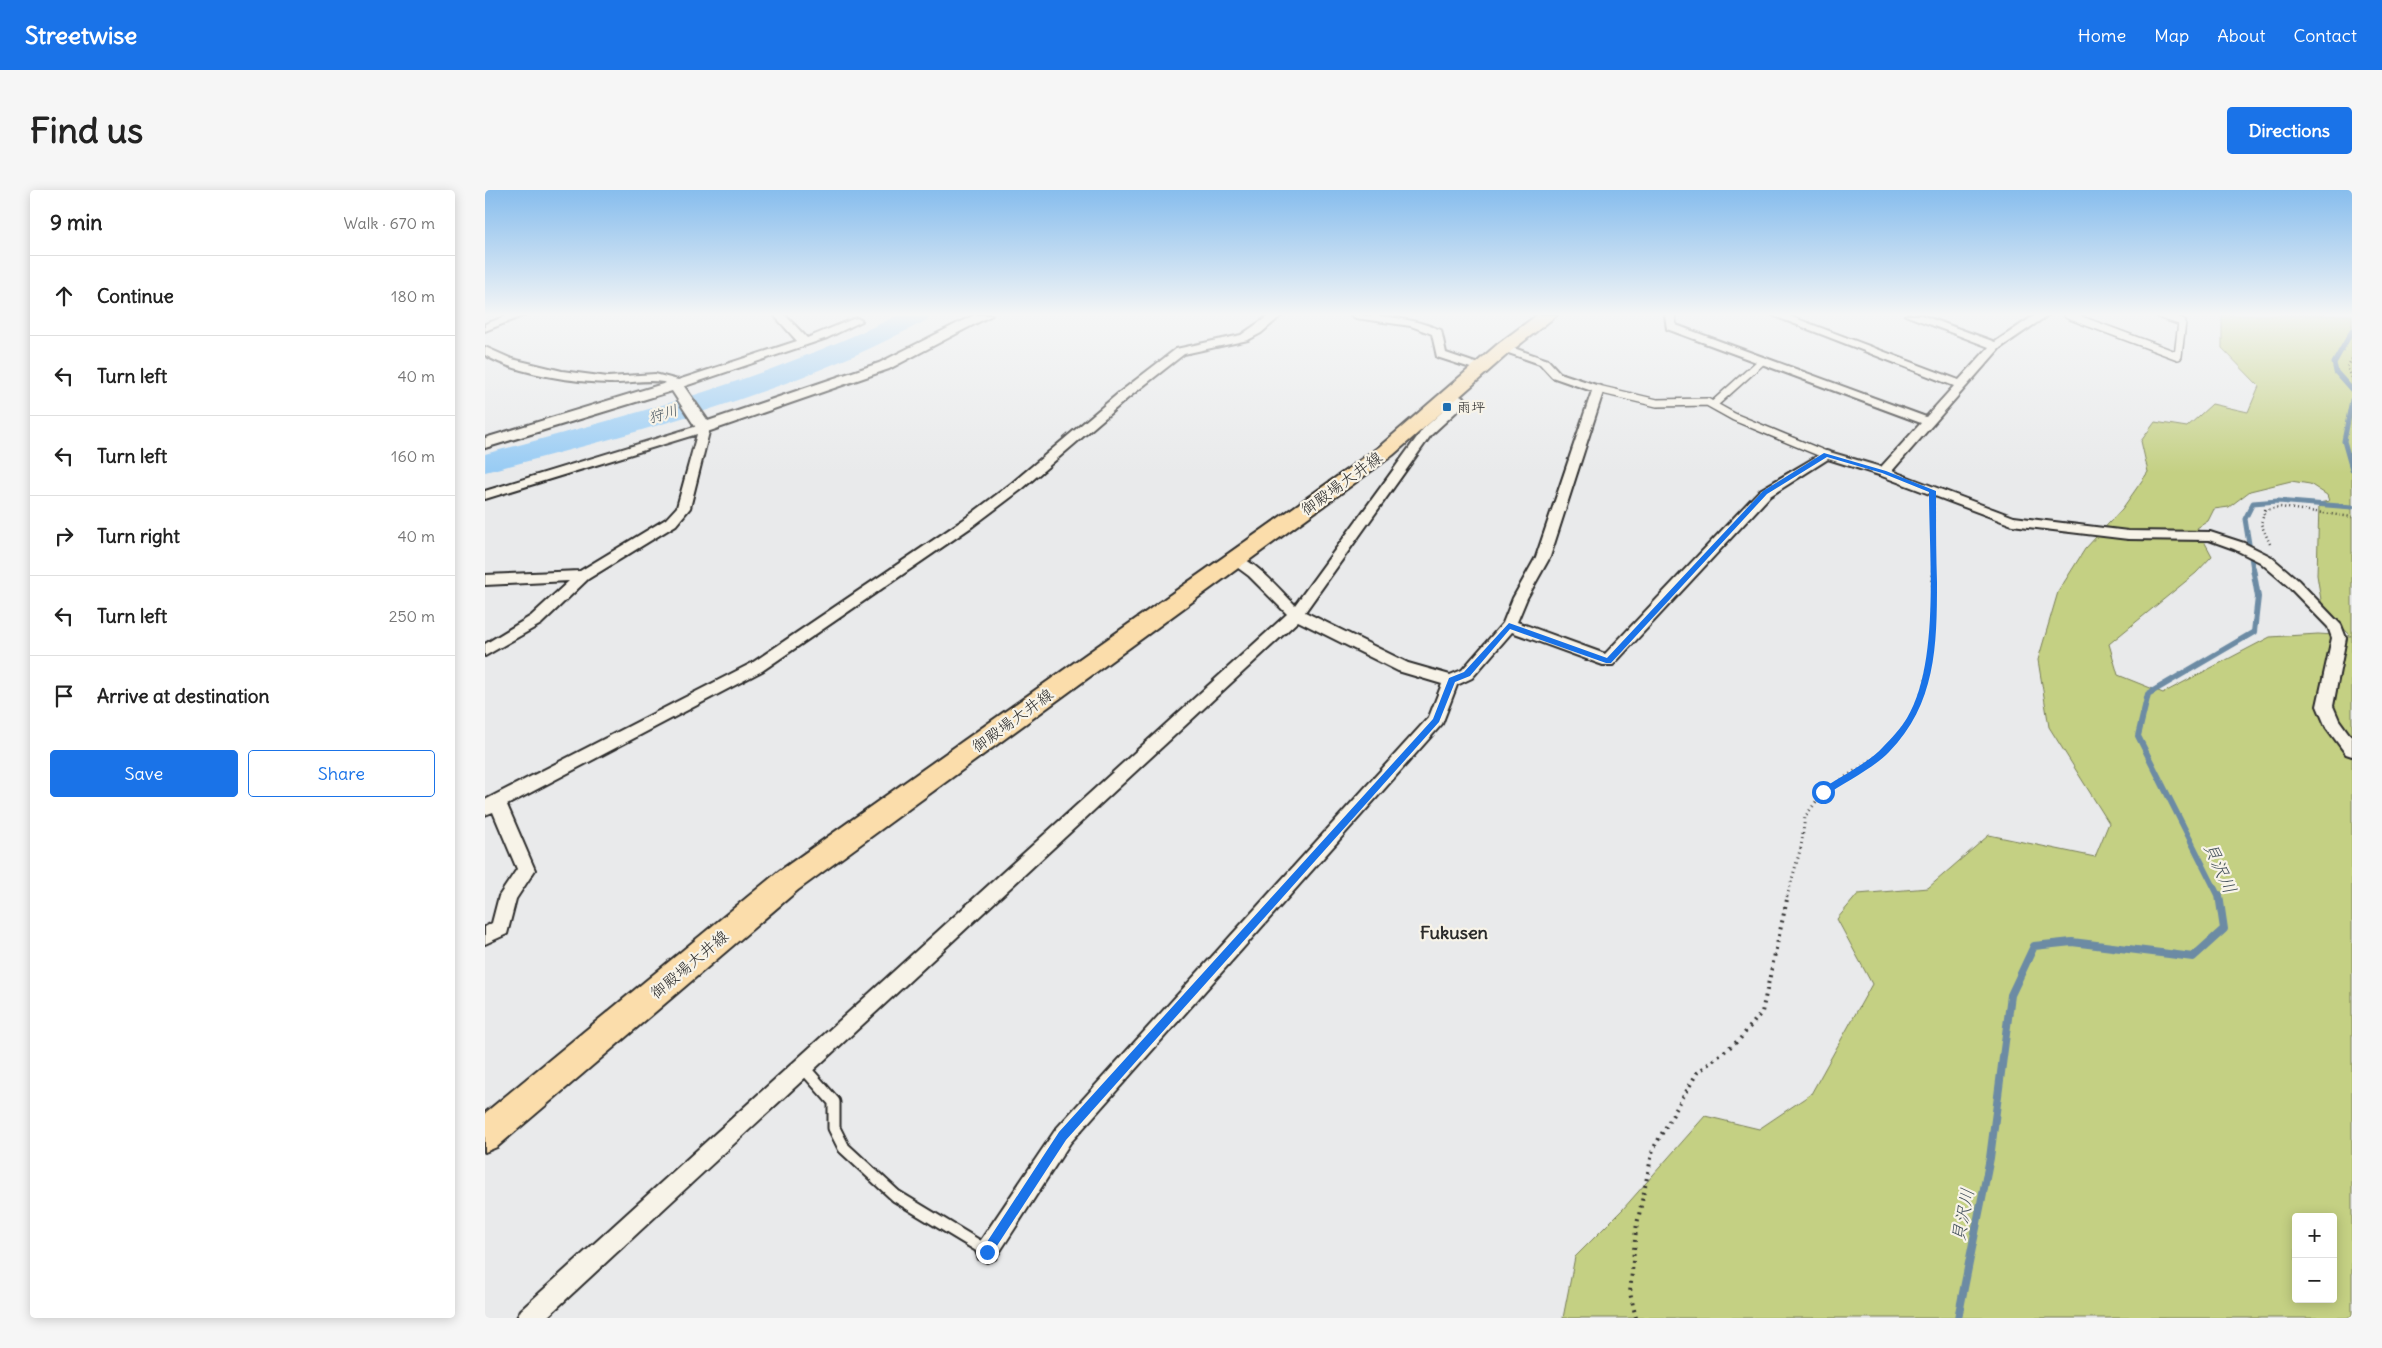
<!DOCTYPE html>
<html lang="en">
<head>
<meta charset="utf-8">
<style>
	:root { --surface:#fff; --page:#f6f6f6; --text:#222; --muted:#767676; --line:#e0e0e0; --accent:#1a73e8 }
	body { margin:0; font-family:Delius,"Klee One",sans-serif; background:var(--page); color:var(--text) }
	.controls { position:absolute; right:15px; bottom:15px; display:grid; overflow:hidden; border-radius:5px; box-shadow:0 2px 12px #0003 }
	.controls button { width:45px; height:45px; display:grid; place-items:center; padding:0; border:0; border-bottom:1px solid var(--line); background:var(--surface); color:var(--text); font:25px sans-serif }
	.stop { position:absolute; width:15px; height:15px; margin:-11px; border:4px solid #1a73e8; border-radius:50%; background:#fff }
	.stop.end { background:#1a73e8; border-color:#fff; box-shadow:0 1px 5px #0008 }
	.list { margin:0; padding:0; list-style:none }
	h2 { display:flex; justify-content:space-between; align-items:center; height:65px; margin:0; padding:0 20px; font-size:21px }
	h2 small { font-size:16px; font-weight:400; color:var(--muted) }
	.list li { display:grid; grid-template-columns:32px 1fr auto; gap:15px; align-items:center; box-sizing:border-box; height:80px; padding:0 20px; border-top:1px solid var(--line) }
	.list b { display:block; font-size:19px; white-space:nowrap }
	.list em { font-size:16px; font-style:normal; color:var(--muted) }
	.actions { display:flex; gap:10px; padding:15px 20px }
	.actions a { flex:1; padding:11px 0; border:1px solid var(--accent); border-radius:5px; text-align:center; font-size:18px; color:var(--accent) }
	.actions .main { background:var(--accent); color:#fff }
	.icon { flex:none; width:28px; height:28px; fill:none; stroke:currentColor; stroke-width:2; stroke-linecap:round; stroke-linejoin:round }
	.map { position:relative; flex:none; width:1867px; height:1128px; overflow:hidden; border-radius:5px }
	header { display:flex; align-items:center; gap:30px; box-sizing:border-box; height:70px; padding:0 25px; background:var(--accent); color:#fff }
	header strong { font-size:24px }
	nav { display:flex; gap:28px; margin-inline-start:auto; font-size:18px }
	.intro { display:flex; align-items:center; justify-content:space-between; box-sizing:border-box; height:120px; padding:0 30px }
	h1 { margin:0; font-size:35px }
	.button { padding:12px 22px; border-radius:5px; background:var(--accent); color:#fff; font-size:18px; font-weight:700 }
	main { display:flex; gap:30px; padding:0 30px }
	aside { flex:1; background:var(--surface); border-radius:5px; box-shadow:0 2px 12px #0003 }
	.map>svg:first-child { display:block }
</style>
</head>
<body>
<header>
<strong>Streetwise</strong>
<nav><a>Home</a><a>Map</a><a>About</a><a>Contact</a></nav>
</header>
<div class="intro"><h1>Find us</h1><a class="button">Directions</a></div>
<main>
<aside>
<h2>9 min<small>Walk · 670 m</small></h2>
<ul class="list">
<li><svg class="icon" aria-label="ahead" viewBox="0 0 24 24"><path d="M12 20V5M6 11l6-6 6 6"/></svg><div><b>Continue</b></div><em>180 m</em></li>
<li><svg class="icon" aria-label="left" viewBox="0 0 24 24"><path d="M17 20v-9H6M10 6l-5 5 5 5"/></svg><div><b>Turn left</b></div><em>40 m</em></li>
<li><svg class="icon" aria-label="left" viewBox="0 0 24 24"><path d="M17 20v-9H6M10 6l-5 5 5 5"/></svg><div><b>Turn left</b></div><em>160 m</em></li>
<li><svg class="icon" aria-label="right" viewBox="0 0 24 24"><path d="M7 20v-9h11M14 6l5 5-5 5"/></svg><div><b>Turn right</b></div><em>40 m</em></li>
<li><svg class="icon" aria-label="left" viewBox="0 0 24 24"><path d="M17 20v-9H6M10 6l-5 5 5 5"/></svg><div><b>Turn left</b></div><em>250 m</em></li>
<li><svg class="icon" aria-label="arrive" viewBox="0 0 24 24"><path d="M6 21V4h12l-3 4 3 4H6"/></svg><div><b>Arrive at destination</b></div></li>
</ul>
<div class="actions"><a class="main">Save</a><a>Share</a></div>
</aside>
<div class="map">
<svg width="1867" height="1128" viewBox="0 0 1867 1128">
	<rect width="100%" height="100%" fill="#e9eaeb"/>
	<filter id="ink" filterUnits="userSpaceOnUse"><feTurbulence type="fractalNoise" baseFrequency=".02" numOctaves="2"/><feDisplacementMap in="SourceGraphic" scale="10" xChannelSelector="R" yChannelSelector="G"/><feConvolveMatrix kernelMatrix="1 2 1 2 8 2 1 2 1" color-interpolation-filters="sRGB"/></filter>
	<g filter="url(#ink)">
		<path fill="#c4d083" stroke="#787e57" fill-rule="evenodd" d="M1737,125H1867V1128H1078L1090,1067L1138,1019L1220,926L1274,939L1326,904L1387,794L1352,729L1373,704L1443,698L1504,645L1610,667L1624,633L1564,537L1553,470L1573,402L1600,359L1637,319L1663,282L1656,251L1670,232L1702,237L1727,214L1763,222L1774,196L1737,158ZM1806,291L1825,294L1842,305L1844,311L1834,313L1832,385L1837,416L1866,446L1833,444L1785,447L1678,503L1633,485L1624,454L1711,383L1727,366L1712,338L1723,331L1729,319L1744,317L1765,301ZM1811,1027H1848V1109H1811Z"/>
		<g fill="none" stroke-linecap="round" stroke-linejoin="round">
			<path stroke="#6c8ba4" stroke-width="5" d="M1867,141L1849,173L1851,182L1867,200
				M1867,210L1859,251L1867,279
				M1768,379L1760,329L1768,313L1793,311L1867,317"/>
			<path stroke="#6c8ba4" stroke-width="6" d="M1734,707L1653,546L1663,504L1769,442L1773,407L1768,378"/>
			<path stroke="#6c8ba4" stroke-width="8" d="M1473,1128L1505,968L1526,805L1549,756L1587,752L1708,767L1739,739L1734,705"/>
			<path fill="#97cbf4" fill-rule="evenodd" d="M413,125H445L442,130C416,143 390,157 363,168C247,218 122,251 0,282V264C141,227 281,190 413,125Z"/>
			<defs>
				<path id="service-far1" d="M1583,125L1693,166L1697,132L1676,125
					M1113,199L1172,213L1222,212L1249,227L1341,265
					M1228,215L1277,171"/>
				<path id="service" d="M318,877L349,912V938L359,958L411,1006L502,1061"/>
				<path id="minor" d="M24,125H40L0,141V134Z
					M289,125H300L322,148L368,129L372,128L377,131L342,148L191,199C185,197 184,193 178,192C160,189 142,194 124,193C89,192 30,184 0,165V157L27,169L77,181L123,187L170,184L193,190L312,151Z
					M785,125H797L776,143L763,150L699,164L643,208L537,299L488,336L277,481L22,615L50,680L31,709L22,744L0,754V737L7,733L14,706L32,679L8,622L0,625V610L267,473L478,330L527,293L635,202L691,159L756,145Z
					M866,125C898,125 926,128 956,140L961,163L1002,177L1004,179L998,182L952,167L947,144L926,136L871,128Z
					M1180,125H1190L1191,135L1441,227L1469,196L1287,125H1302L1474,190L1504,157L1420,125H1436L1510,152L1550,125H1563L1515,158L1407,281L1529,327L1643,341L1725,342L1759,353L1785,366L1813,390L1856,435L1861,448L1848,516L1854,530L1867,548V566L1861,564L1841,537L1832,516L1847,448L1843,437L1803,396L1775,372L1749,359L1724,350L1643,349L1527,335L1394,285L1343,269L1285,306L1128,475H1118L1027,442L987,488L972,495L957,534L585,953L510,1069L502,1072L494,1069L491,1061L494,1053L571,939L944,527L957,494L913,481L813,431L61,1128H32L36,1120L802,424L764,386L745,372L743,369L745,366C762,361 798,403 810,415L938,239L969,211L961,205L967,201L983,211L946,245L820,422L923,473L965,485L977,480L1018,433L1028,408L1051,367L1107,201L1067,187L1055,174L1015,160V156H1023L1063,170L1075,183L1117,197L1119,199L1065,367L1042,408L1032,432L1120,464L1275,300L1341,261L1396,277L1436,233L1182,139Z
					M219,234L225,238L205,318L191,335L103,389L56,434L0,466V454L46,426L84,391L0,395V385L95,381L181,329L192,317L212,244L0,309V301Z"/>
				<path id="tertiary" d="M489,125H507L404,179L225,241H213L187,201L0,258V248L191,190L196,192L223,231L394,173Z"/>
				<path id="primary" d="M1052,125H1072L1025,162L908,265L313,700L12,957L0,962V923L293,682L894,257L1013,154Z"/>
			</defs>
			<use href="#service-far1" stroke="#2b2b2b" stroke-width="10"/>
			<use href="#service" stroke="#2b2b2b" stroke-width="15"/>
			<use href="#minor" stroke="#2b2b2b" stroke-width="4"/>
			<use href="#tertiary" stroke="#2b2b2b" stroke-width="4"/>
			<use href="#primary" stroke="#2b2b2b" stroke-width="4"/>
			<path stroke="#2b2b2b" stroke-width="2.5" stroke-dasharray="1 3" stroke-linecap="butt" d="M1867,169L1862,177L1867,188
				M1448,314V379
				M1785,354L1776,334L1780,320L1795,317L1867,327"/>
			<path stroke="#2b2b2b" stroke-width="3" stroke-dasharray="1 4" stroke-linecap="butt" d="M1302,707L1316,657L1320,627L1338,602L1400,561L1426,529L1440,495L1446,463L1448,378"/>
			<path stroke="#2b2b2b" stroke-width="4" stroke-dasharray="2 5" stroke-linecap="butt" d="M1151,1128L1145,1103L1151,1039L1168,959L1212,883L1254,850L1277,822L1303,705"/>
			<use href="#service-far1" stroke="#f7f3e8" stroke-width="7"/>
			<use href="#service" stroke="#f7f3e8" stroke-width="11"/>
			<use href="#minor" fill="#f7f3e8" fill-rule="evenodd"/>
			<use href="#tertiary" fill="#f7f3e8" fill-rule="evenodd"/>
			<use href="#primary" fill="#fbddab" fill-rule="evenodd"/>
		</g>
	</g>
	<linearGradient id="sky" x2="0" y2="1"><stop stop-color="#87bded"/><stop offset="0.44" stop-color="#f5f6f6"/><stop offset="1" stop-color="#f5f6f6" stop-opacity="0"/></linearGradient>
	<rect width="1867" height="283" fill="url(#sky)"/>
	<path fill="#1a73e8" d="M1339,263L1401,281L1451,301C1451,332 1451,362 1452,392C1452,456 1451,514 1404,562C1390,577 1359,593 1341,605H1335V600C1353,588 1385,572 1398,557C1406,549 1416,538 1422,528C1455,473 1444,366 1444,302L1397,283L1342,267L1282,304L1126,473H1121L1025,439L985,486L970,492L954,532L581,950L506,1065H498V1058L574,942L948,529L964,488L979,482L1024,433L1122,468L1278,301Z"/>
	<rect fill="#1f6fb2" stroke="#f7f3e8" stroke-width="2" x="957" y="212" width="10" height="10" rx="2.5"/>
	<g text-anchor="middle" stroke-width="4.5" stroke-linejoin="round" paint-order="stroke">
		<g font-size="14" fill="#2b2b2b" stroke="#f7f3e8" text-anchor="start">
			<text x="972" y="222">雨坪</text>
		</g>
		<g font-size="15" font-style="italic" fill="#46535d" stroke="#f7f3e8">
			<text transform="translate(178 224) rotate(-17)" y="5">狩川</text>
		</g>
		<g font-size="16" fill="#2b2b2b" stroke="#f7f3e8">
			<text transform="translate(856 293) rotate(-36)" y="6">御殿場大井線</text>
			<text transform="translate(527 530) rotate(-36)" y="6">御殿場大井線</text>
			<text transform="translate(204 774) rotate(-40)" y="6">御殿場大井線</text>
		</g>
		<g font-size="18" font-style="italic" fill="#46535d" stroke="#f7f3e8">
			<text transform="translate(1735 678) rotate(66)" y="6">貝沢川</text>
			<text transform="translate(1478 1025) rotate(-79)" y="6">貝沢川</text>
		</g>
		<g font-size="18" font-weight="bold" fill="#2b2b2b" stroke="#f7f3e8">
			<text x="969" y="749">Fukusen</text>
		</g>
	</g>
</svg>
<div class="controls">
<button>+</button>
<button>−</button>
</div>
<div class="stop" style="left:1338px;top:602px"></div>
<div class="stop end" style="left:502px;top:1062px"></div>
</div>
</main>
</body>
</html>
